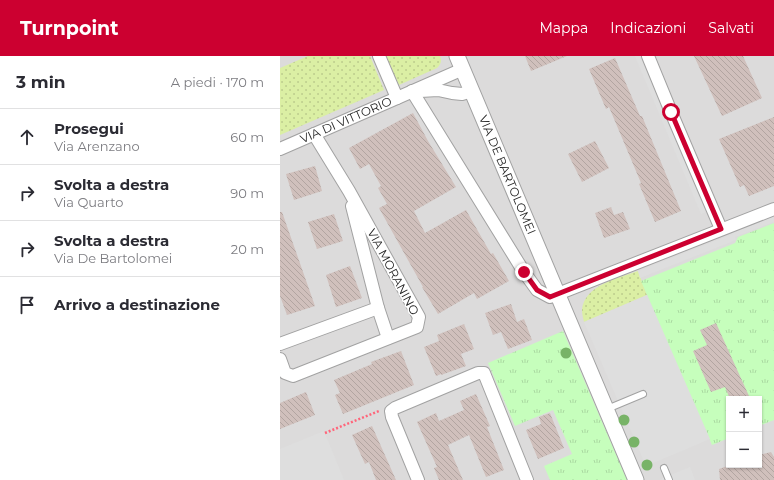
<!DOCTYPE html>
<html lang="it">
<head>
<meta charset="utf-8">
<style>
	:root { --surface:#fff; --page:#f2f2f3; --text:#2b2b33; --muted:#7c7c81; --line:#e1e1e2; --accent:#cc0030 }
	body { margin:0; font-family:Montserrat,sans-serif; background:var(--page); color:var(--text) }
	.controls { position:absolute; right:12px; bottom:12px; display:grid; overflow:hidden; border-radius:0px; box-shadow:0 1px 3px #0004 }
	.controls button { width:36px; height:36px; display:grid; place-items:center; padding:0; border:0; border-bottom:1px solid var(--line); background:var(--surface); color:var(--text); font:20px sans-serif }
	.stop { position:absolute; width:12px; height:12px; margin:-9px; border:3px solid #cc0030; border-radius:50%; background:#fff }
	.stop.end { background:#cc0030; border-color:#fff; box-shadow:0 1px 4px #0008 }
	.list { margin:0; padding:0; list-style:none }
	h2 { display:flex; justify-content:space-between; align-items:center; height:52px; margin:0; padding:0 16px; font-size:17px }
	h2 small { font-size:13px; font-weight:400; color:var(--muted) }
	.list li { display:grid; grid-template-columns:26px 1fr auto; gap:12px; align-items:center; box-sizing:border-box; height:56px; padding:0 16px; border-top:1px solid var(--line) }
	.list b { display:block; font-size:15px; white-space:nowrap }
	.list p { margin:0; font-size:13px; white-space:nowrap; color:var(--muted) }
	.list em { font-size:13px; font-style:normal; color:var(--muted) }
	.icon { flex:none; width:22px; height:22px; fill:none; stroke:currentColor; stroke-width:2; stroke-linecap:round; stroke-linejoin:round }
	.map { position:relative; flex:none; width:494px; height:424px; overflow:hidden }
	header { display:flex; align-items:center; gap:24px; box-sizing:border-box; height:56px; padding:0 20px; background:var(--accent); color:#fff }
	header strong { font-size:19px }
	nav { display:flex; gap:22px; margin-inline-start:auto; font-size:14px }
	main { display:flex }
	aside { flex:1; background:var(--surface) }
	.map>svg:first-child { display:block }
</style>
</head>
<body>
<header>
<strong>Turnpoint</strong>
<nav><a>Mappa</a><a>Indicazioni</a><a>Salvati</a></nav>
</header>
<main>
<aside>
<h2>3 min<small>A piedi · 170 m</small></h2>
<ul class="list">
<li><svg class="icon" aria-label="ahead" viewBox="0 0 24 24"><path d="M12 20V5M6 11l6-6 6 6"/></svg><div><b>Prosegui</b><p>Via Arenzano</p></div><em>60 m</em></li>
<li><svg class="icon" aria-label="right" viewBox="0 0 24 24"><path d="M7 20v-9h11M14 6l5 5-5 5"/></svg><div><b>Svolta a destra</b><p>Via Quarto</p></div><em>90 m</em></li>
<li><svg class="icon" aria-label="right" viewBox="0 0 24 24"><path d="M7 20v-9h11M14 6l5 5-5 5"/></svg><div><b>Svolta a destra</b><p>Via De Bartolomei</p></div><em>20 m</em></li>
<li><svg class="icon" aria-label="arrive" viewBox="0 0 24 24"><path d="M6 21V4h12l-3 4 3 4H6"/></svg><div><b>Arrivo a destinazione</b></div></li>
</ul>
</aside>
<div class="map">
<svg width="494" height="424" viewBox="0 0 494 424">
	<defs>
		<pattern id="grass-dots" width="8" height="8" patternUnits="userSpaceOnUse"><rect width="8" height="8" fill="#dbefa4"/><path d="M2 2h.1M6 6h.1" fill="none" stroke="#bccc8d" stroke-width="1.8" stroke-linecap="round"/></pattern>
		<pattern id="park-tufts" width="24" height="20" patternUnits="userSpaceOnUse"><rect width="24" height="20" fill="#c6febc"/><path d="M3 7l-1-3M5 7V3M7 7l1-3M15 17l-1-3M17 17v-4M19 17l1-3" fill="none" stroke="#aad9a1"/></pattern>
		<pattern id="building-back-hatch" width="6" height="6" patternUnits="userSpaceOnUse"><rect width="6" height="6" fill="#d0c0bc"/><path d="M-1 5l2 2M0 0l6 6M5-1l2 2" fill="none" stroke="#b2a5a1"/></pattern>
	</defs>
	<rect width="100%" height="100%" fill="#f0e9e3"/>
	<path fill="#dcdbdb" fill-rule="evenodd" d="M0,0H494V424H0ZM449,343H479V409H449Z"/>
	<path fill="url(#grass-dots)" d="M28,0H90L104,34L0,79V12Z
		M106,0H160C162,5 161,8 157,12L119,29Z
		M358,215L367,239L304,266C303,262 302,258 302,254C304,229 339,222 358,215Z"/>
	<path fill="url(#park-tufts)" d="M494,167V364L479,370V343H449V382L432,389L361,225L455,187L458,181Z
		M283,275L347,424H270L264,410L292,398L273,354L235,370L208,307Z"/>
	<path fill="#dedede" d="M355,0H363L428,155L421,158Z
		M494,159V166L455,181L456,184L360,222L358,215L453,178L452,175Z
		M367,239L430,383L366,410L304,266Z
		M44,375L64,424H0V393Z
		M410,411L415,424H379Z"/>
	<path fill="url(#building-back-hatch)" d="M245,0H287L251,15Z
		M414,0H463L482,42L442,60Z
		M335,2L360,60H362L401,155L375,166L359,128L361,127L329,51L326,53L309,13Z
		M133,57L148,85L176,131L134,155L145,177L186,154L211,198L213,197L229,225L197,243L194,237L158,258L142,231H143L99,152L107,148L98,132L101,130L89,108L80,113L69,92Z
		M494,61V130L469,140L464,129L460,131L439,83Z
		M315,85L329,112L302,126L288,98Z
		M35,110L42,135L14,144L6,118Z
		M331,151L334,159L343,156L350,173L324,182L315,157Z
		M0,156H2L35,250L7,259L0,240Z
		M54,158L63,185L37,193L28,166Z
		M70,210L82,242L56,251L46,219Z
		M231,248L237,266L244,263L252,284L228,293L221,276L213,279L205,257Z
		M436,267L469,340L461,343H450L445,331L431,336L413,295L427,289L420,274Z
		M184,268L194,293L181,298L186,310L161,319V318L156,320L144,291L159,285L157,279Z
		M121,295L134,329L63,358L55,339L60,337L54,324L92,308L91,306Z
		M26,336L35,359L0,373V347Z
		M196,338L210,370L207,371L224,414L206,421L189,379L168,389L183,424H159L154,412L157,411L137,366L156,357L159,365L184,354L180,345Z
		M270,357L284,392L258,403L246,374L261,368L259,361Z
		M92,370L116,424H96L89,406L85,408L72,379Z
		M491,396L494,401V424H440L439,413L450,409H479V399Z"/>
	<g fill="none" stroke-linecap="round" stroke-linejoin="round">
		<defs>
			<path id="service" d="M327,353L363,338
				M384,412L389,424"/>
			<g id="minor">
				<path d="M99,0L117,42"/>
				<path d="M368,0L391,56L441,173"/>
				<path d="M132,35L244,216L257,234L270,241L494,153"/>
				<path d="M140,35L158,34L172,37L182,38L192,35"/>
				<path id="s1" d="M0,93L117,42L183,13"/>
				<path d="M72,150L98,252L108,282"/>
				<path d="M0,288L98,252"/>
				<path d="M0,303L5,317L13,320L137,271L139,261L69,135L34,78"/>
				<path d="M138,424L112,361L111,355L115,352L198,317H204L247,424"/>
			</g>
			<g id="tertiary">
				<path id="s2" d="M177,0L356,424"/>
			</g>
		</defs>
		<use href="#service" stroke="#a2a2a2" stroke-width="8"/>
		<use href="#minor" stroke="#a2a2a2" stroke-width="14"/>
		<use href="#tertiary" stroke="#a2a2a2" stroke-width="17"/>
		<path stroke="#ff657a" stroke-width="2.5" stroke-dasharray="2 2" stroke-linecap="butt" d="M45,377L99,355"/>
		<use href="#service" stroke="#fff" stroke-width="6"/>
		<use href="#minor" stroke="#fff" stroke-width="12"/>
		<use href="#tertiary" stroke="#fff" stroke-width="15"/>
	</g>
	<g fill="#78b367">
		<circle cx="286" cy="297" r="5.5"/>
		<circle cx="344" cy="364" r="5.5"/>
		<circle cx="354" cy="386" r="5.5"/>
		<circle cx="367" cy="409" r="5.5"/>
	</g>
	<g fill="none" stroke-linecap="round" stroke-linejoin="round">
		<path stroke="#cc0030" stroke-width="5" d="M244,216L257,234L270,241L441,173L391,56"/>
	</g>
	<g text-anchor="middle" stroke-width="3" stroke-linejoin="round" paint-order="stroke">
		<g font-size="12" fill="#1e1e1e" stroke="#fff">
			<text dy="4" stroke="none"><textPath href="#s1" startOffset="72">VIA DI VITTORIO</textPath></text>
			<text dy="4" stroke="none"><textPath href="#s2" startOffset="129">VIA DE BARTOLOMEI</textPath></text>
			<text transform="translate(113 216) rotate(62)" y="4">VIA MORANINO</text>
		</g>
	</g>
</svg>
<div class="controls">
<button>+</button>
<button>−</button>
</div>
<div class="stop" style="left:391px;top:56px"></div>
<div class="stop end" style="left:244px;top:216px"></div>
</div>
</main>
</body>
</html>
